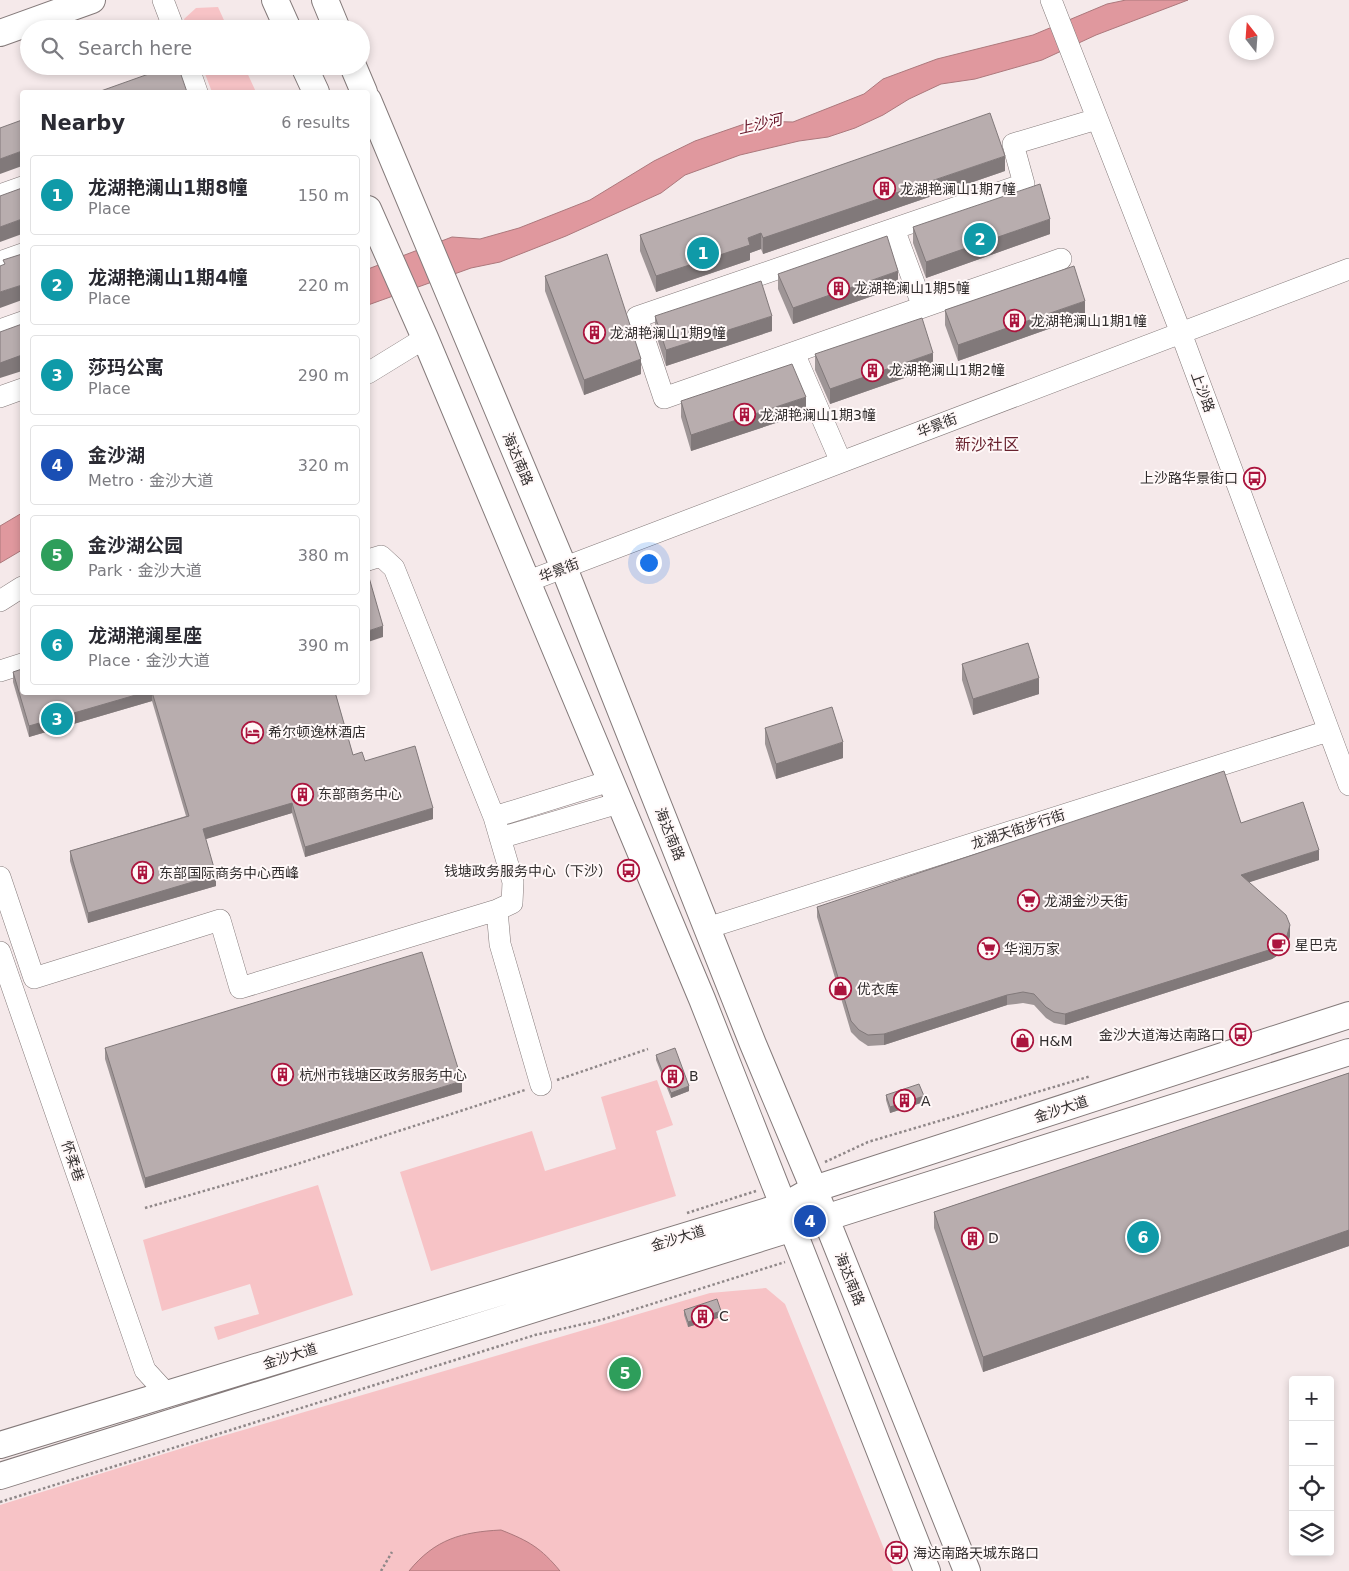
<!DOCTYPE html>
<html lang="en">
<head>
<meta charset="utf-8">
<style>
	:root { --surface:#fff; --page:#f2f2f3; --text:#2b2b33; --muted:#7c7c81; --line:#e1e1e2; --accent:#d93025 }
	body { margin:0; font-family:"DejaVu Sans","Noto Sans SC",sans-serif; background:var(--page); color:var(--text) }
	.controls { position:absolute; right:15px; bottom:15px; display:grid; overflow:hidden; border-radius:5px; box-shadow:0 2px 8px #0003 }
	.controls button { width:45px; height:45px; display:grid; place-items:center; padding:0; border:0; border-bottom:1px solid var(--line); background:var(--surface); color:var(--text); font:25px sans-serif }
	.compass { position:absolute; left:1229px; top:15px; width:45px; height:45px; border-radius:50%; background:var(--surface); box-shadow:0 2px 8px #0003; rotate:343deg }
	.you { position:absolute; left:648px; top:562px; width:18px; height:18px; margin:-12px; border:4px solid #fff; border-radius:50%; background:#1a73e8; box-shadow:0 0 0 8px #1a73e833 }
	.badge { display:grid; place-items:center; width:32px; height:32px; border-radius:50%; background:var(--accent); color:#fff; font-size:16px; font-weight:700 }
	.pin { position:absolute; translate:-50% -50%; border:2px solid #fff; box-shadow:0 1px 5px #0006 }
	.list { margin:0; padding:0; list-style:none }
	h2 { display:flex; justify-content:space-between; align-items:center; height:65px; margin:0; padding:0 20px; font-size:21px }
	h2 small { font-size:16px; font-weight:400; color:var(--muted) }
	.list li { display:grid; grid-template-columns:32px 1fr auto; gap:15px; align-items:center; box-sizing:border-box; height:80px; margin:0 10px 10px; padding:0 10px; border:1px solid var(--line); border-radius:5px }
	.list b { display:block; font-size:19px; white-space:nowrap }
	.list p { margin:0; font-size:16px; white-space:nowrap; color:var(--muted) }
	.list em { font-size:16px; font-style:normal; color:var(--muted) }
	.icon { flex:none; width:28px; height:28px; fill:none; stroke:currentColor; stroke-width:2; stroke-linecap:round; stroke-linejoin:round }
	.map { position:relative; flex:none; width:1349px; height:1571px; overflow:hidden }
	.search { position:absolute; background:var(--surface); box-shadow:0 2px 8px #0003; left:20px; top:20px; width:350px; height:55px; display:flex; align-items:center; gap:12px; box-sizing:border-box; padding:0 18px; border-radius:28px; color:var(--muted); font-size:19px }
	.panel { position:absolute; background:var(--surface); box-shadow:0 2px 8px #0003; left:20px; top:90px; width:350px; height:605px; border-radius:5px }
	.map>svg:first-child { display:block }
</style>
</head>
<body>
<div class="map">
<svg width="1349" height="1571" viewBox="0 0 1349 1571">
	<rect width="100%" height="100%" fill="#f5e9ea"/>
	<path fill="#f7c3c6" d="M218,7L228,29H187L184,19L196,8Z
		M202,66H244L256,92H212Z
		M657,1080L673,1125L656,1131L676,1196L431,1271L400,1172L532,1131L545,1171L616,1149L601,1097Z
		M318,1185L353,1295L218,1340L214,1327L259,1314L250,1284L162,1311L143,1240Z
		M766,1288L785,1304L893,1571H0V1505L202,1442L710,1293Z"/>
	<path fill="#e0989e" stroke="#ac787c" d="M1126,0H1188L1096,35L1042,60L975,79L941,84L909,99L883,115L855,128L828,137L799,141L740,155L685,175L661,193L566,236L500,262L471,268L368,305V269L452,237L480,239L519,228L590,200L654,161L695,141L753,121L793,122L864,94L883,79L937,59L1033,35L1107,4Z
		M22,513V550L0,563V526Z
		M501,1530C529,1541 541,1548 560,1571H409C435,1539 462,1532 501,1530Z"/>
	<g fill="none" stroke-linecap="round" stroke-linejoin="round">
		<defs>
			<path id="minor" d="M163,0L174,29
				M1051,0L1181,333L1349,785
				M188,66L197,92
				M0,195L22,187
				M894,229L923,307L1061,259
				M0,262L22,254
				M923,307L664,398L637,317L1024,184L1013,144L1097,119
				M0,330L22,322
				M794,353L841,462
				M368,373L425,338
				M0,397L22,389
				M526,582L1349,269
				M0,601L22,587
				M0,671L22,664
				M494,817L610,781
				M500,838L619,803
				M0,877L34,978L220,920L240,988L497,910L512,903L513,882L494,817L394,568L381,556L368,560
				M497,910L500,944L541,1085
				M707,928L1328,731
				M0,952L145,1370L167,1394"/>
			<path id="major" d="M275,0L288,29
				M325,0L337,29
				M0,33L92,0
				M304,66L316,92
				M353,66L364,92
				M368,100L564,568L753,1044L814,1189L967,1571
				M368,209L425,338L702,999L927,1571
				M0,1445L784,1206L814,1189L1349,1015
				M0,1476L825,1218L1349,1052"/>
		</defs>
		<use href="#minor" stroke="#847a7a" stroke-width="22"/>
		<use href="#major" stroke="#847a7a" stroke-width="28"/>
		<path stroke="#8f8788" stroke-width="2.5" stroke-dasharray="2.5 2.5" stroke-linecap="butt" d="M557,1080L648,1049
			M825,1162L868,1142L1091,1076
			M145,1208L294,1165L525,1090
			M687,1213L756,1191
			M0,1502L535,1335L601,1320L785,1262
			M381,1571L392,1552"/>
		<use href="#minor" stroke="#fff" stroke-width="21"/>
		<use href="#major" stroke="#fff" stroke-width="26"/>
	</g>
	<path fill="#9e9596" d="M1005,171L763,254L761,249L750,253V260L656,292L640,251V235Z
		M913,227L1050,234L926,278L913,243Z
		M778,274L898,287L793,324L778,289Z
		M545,276L641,374L584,395L545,291Z
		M945,310L1085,316L958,361L945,325Z
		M655,316L772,331L666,366L655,332Z
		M815,354L933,368L830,404L815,370Z
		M681,401L806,413L691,451L681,417Z
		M962,664L1039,694L973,715L962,680Z
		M13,672L22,692H335L353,755L365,761L433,819L305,857L292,813L205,839L216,886L88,923L70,861V851L186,816L152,701L29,737L13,682Z
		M765,728L843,758L776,779L765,744Z
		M1241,823L1319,860L1249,882L1290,936L1286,950L1272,959L1065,1025L1054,1023L1046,1018L1034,1005L1023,1003L1007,1005L884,1045L868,1046L859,1040L851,1032L817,917V907Z
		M105,1048L462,1092L145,1188L105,1059Z
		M656,1055L689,1091L671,1098L656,1060Z
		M1349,1073V1246L983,1372L934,1228V1212Z
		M886,1095L924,1102L890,1113L886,1100Z
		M684,1310L721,1317L688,1327L684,1315Z"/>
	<path fill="#81797a" d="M22,151V166L0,174V159Z
		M1005,156V171L763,254V238Z
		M22,219V234L0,242V227Z
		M1050,219V234L926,278V262Z
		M761,233V249L750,253V260L656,292V276Z
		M898,271V287L793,324V308Z
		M22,285V300L0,308V292Z
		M1085,301V316L958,361V345Z
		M772,316V331L666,366V350Z
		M22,353V371L0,378V363Z
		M933,353V368L830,404V389Z
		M641,359V374L584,395V380Z
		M806,397V413L691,451V435Z
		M383,626V637L368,642V631Z
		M1039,678V694L973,715V699Z
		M146,692H152V701L29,737V726Z
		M843,742V758L776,779V764Z
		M292,803V813L203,840V829Z
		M433,808V819L305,857V847Z
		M1319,850V860L1241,885V875Z
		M216,875V886L88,923V913Z
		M1290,925V936L1286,950L1272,959L1065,1025V1014Z
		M1007,995V1005L884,1045V1034Z
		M462,1081V1092L145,1188V1178Z
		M689,1086V1091L671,1098V1093Z
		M924,1096V1102L890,1113V1107Z
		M1349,1230V1246L983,1372V1357Z
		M721,1311V1317L688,1327V1322Z"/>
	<path fill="#b8adae" stroke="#81797a" d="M171,66H178L187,92H98Z
		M990,113L1005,156L763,238L761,233L748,238L750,245L656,276L640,235Z
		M22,120V151L0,159V128Z
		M1040,184L1050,219L926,262L913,227Z
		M22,188V219L0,227V196Z
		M887,236L898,271L793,308L778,274Z
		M22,254V285L0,292V266L5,264L3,260Z
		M607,254L641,359L584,380L545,276Z
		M1074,266L1085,301L958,345L945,310Z
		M761,281L772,316L666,350L655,316Z
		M922,318L933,353L830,389L815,354Z
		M22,324V353L21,354L22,355L0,363V332Z
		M792,364L806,397L691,435L681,401Z
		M368,574L383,626L368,631Z
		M1028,643L1039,678L973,699L962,664Z
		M22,669V692H146L29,726L13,672Z
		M152,692H335L353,755L362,752L365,761L415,746L433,808L305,847L292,803L203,829L216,875L88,913L70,851L189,816Z
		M832,707L843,742L776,764L765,728Z
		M1224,771L1241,823L1303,802L1319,850L1241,875L1286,915L1290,925L1286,939L1272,949L1065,1014L1054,1012L1046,1007L1034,994L1023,992L1007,995L884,1034L868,1035L859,1030L851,1021L817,907Z
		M422,952L462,1081L145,1178L105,1048Z
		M675,1048L689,1086L671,1093L656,1055Z
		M1349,1073V1230L983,1357L934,1212Z
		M919,1084L924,1096L890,1107L886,1095Z
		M717,1299L721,1311L688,1322L684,1310Z"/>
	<defs>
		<symbol id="building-ring" viewBox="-11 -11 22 22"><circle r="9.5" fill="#fff8f8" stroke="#ab153e" stroke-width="1.5"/><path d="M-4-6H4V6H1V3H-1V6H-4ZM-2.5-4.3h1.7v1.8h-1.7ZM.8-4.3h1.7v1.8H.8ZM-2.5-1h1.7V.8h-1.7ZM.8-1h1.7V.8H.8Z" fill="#ab153e"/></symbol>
		<symbol id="bus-ring" viewBox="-11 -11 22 22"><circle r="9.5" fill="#fff8f8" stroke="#ab153e" stroke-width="1.5"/><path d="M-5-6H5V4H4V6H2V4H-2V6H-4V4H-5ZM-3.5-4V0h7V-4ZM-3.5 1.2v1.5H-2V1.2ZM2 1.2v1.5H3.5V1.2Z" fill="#ab153e"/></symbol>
		<symbol id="hotel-ring" viewBox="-11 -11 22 22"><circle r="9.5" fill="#fff8f8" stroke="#ab153e" stroke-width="1.5"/><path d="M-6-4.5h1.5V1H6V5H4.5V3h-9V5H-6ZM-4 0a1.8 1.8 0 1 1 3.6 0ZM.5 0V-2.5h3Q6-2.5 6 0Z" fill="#ab153e"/></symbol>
		<symbol id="supermarket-ring" viewBox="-11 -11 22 22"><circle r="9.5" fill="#fff8f8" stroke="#ab153e" stroke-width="1.5"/><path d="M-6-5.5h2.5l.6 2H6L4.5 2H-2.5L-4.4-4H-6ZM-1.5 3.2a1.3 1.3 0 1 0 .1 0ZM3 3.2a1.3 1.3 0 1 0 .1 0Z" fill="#ab153e"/></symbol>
		<symbol id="cafe-ring" viewBox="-11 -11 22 22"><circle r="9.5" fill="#fff8f8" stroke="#ab153e" stroke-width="1.5"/><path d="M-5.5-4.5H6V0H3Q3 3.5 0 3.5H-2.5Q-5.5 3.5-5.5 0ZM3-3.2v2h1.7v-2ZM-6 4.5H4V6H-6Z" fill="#ab153e"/></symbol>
		<symbol id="shop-ring" viewBox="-11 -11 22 22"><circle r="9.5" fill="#fff8f8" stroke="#ab153e" stroke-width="1.5"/><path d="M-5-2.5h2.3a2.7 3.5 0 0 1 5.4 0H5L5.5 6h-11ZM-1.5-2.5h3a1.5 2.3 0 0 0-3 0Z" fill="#ab153e"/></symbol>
	</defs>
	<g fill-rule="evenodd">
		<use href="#building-ring" x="872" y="176" width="25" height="25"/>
		<use href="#building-ring" x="826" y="276" width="25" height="25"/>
		<use href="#building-ring" x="1002" y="308" width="25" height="25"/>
		<use href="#building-ring" x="582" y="320" width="25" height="25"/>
		<use href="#building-ring" x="860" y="358" width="25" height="25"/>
		<use href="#building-ring" x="732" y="402" width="25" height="25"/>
		<use href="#bus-ring" x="1242" y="466" width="25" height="25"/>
		<use href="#hotel-ring" x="240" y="720" width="25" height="25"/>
		<use href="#building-ring" x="290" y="782" width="25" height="25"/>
		<use href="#bus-ring" x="616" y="858" width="25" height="25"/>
		<use href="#building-ring" x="130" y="860" width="25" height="25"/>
		<use href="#supermarket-ring" x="1016" y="888" width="25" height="25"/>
		<use href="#cafe-ring" x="1266" y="932" width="25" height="25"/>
		<use href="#supermarket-ring" x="976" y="936" width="25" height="25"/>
		<use href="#shop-ring" x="828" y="976" width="25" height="25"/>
		<use href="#bus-ring" x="1228" y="1022" width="25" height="25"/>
		<use href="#shop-ring" x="1010" y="1028" width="25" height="25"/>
		<use href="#building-ring" x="270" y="1062" width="25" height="25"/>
		<use href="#building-ring" x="660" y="1064" width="25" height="25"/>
		<use href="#building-ring" x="892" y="1088" width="25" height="25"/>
		<use href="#building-ring" x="960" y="1226" width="25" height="25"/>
		<use href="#building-ring" x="690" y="1304" width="25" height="25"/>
		<use href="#bus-ring" x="884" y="1540" width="25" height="25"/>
	</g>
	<g text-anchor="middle" stroke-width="4" stroke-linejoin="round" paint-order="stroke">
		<g font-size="14" fill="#322e2e" stroke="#fff8f8" text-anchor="start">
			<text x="900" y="194">龙湖艳澜山1期7幢</text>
			<text x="854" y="293">龙湖艳澜山1期5幢</text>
			<text x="1031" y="326">龙湖艳澜山1期1幢</text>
			<text x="610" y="338">龙湖艳澜山1期9幢</text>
			<text x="889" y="375">龙湖艳澜山1期2幢</text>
			<text x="760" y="420">龙湖艳澜山1期3幢</text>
			<text x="1238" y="483" text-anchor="end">上沙路华景街口</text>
			<text x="268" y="737">希尔顿逸林酒店</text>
			<text x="318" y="799">东部商务中心</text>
			<text x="612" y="876" text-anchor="end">钱塘政务服务中心（下沙）</text>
			<text x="159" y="878">东部国际商务中心西峰</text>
			<text x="1044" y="906">龙湖金沙天街</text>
			<text x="1295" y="950">星巴克</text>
			<text x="1004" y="954">华润万家</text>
			<text x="857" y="994">优衣库</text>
			<text x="1225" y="1040" text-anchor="end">金沙大道海达南路口</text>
			<text x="1039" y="1046">H&amp;M</text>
			<text x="299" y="1080">杭州市钱塘区政务服务中心</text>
			<text x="689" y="1081">B</text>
			<text x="921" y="1106">A</text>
			<text x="988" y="1243">D</text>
			<text x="719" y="1321">C</text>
			<text x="913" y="1558">海达南路天城东路口</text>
		</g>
		<g font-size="14" fill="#322e2e" stroke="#fff8f8">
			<text transform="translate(1203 392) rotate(70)" y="5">上沙路</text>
			<text transform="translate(937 425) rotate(-21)" y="5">华景街</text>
			<text transform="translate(518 459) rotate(67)" y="5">海达南路</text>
			<text transform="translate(559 570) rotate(-21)" y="5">华景街</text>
			<text transform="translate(1018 829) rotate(-18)" y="5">龙湖天街步行街</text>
			<text transform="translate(670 834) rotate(68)" y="5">海达南路</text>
			<text transform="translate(1061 1109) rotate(-18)" y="5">金沙大道</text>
			<text transform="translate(73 1161) rotate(71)" y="5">怀柔巷</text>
			<text transform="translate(678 1238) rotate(-17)" y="5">金沙大道</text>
			<text transform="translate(850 1279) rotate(68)" y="5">海达南路</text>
			<text transform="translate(290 1356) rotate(-17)" y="5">金沙大道</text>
		</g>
		<g font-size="15" font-style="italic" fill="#630e22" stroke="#fff8f8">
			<text transform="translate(760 124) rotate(-13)" y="5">上沙河</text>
		</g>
		<g font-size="16" fill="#68222e" stroke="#fff8f8">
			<text x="987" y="450">新沙社区</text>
		</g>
	</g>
</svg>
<div class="controls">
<button>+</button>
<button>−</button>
<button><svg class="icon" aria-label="locate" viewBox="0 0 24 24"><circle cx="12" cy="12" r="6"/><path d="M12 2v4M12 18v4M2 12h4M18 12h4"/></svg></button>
<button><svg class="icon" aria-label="layers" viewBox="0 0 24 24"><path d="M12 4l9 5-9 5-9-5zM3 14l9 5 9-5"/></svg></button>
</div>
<svg class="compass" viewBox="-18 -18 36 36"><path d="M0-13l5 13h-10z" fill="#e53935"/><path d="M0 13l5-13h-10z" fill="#7c7c81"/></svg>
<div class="you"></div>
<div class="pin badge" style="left:703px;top:253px;background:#0f9aa8">1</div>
<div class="pin badge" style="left:980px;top:239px;background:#0f9aa8">2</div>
<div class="pin badge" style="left:57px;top:719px;background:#0f9aa8">3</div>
<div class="pin badge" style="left:810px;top:1221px;background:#1a4fb4">4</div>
<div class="pin badge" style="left:625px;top:1373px;background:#2e9e5b">5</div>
<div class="pin badge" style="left:1143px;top:1237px;background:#0f9aa8">6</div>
<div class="search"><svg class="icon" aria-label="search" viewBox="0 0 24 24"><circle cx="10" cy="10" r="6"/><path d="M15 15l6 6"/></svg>Search here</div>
<section class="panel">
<h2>Nearby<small>6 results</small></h2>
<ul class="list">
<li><span class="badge" style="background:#0f9aa8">1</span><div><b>龙湖艳澜山1期8幢</b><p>Place</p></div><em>150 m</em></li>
<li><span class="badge" style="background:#0f9aa8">2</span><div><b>龙湖艳澜山1期4幢</b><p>Place</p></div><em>220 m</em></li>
<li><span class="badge" style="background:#0f9aa8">3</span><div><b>莎玛公寓</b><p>Place</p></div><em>290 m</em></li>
<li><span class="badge" style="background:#1a4fb4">4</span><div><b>金沙湖</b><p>Metro · 金沙大道</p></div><em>320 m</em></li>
<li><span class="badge" style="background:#2e9e5b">5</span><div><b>金沙湖公园</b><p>Park · 金沙大道</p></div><em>380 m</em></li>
<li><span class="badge" style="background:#0f9aa8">6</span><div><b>龙湖滟澜星座</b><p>Place · 金沙大道</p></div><em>390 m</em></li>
</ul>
</section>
</div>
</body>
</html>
